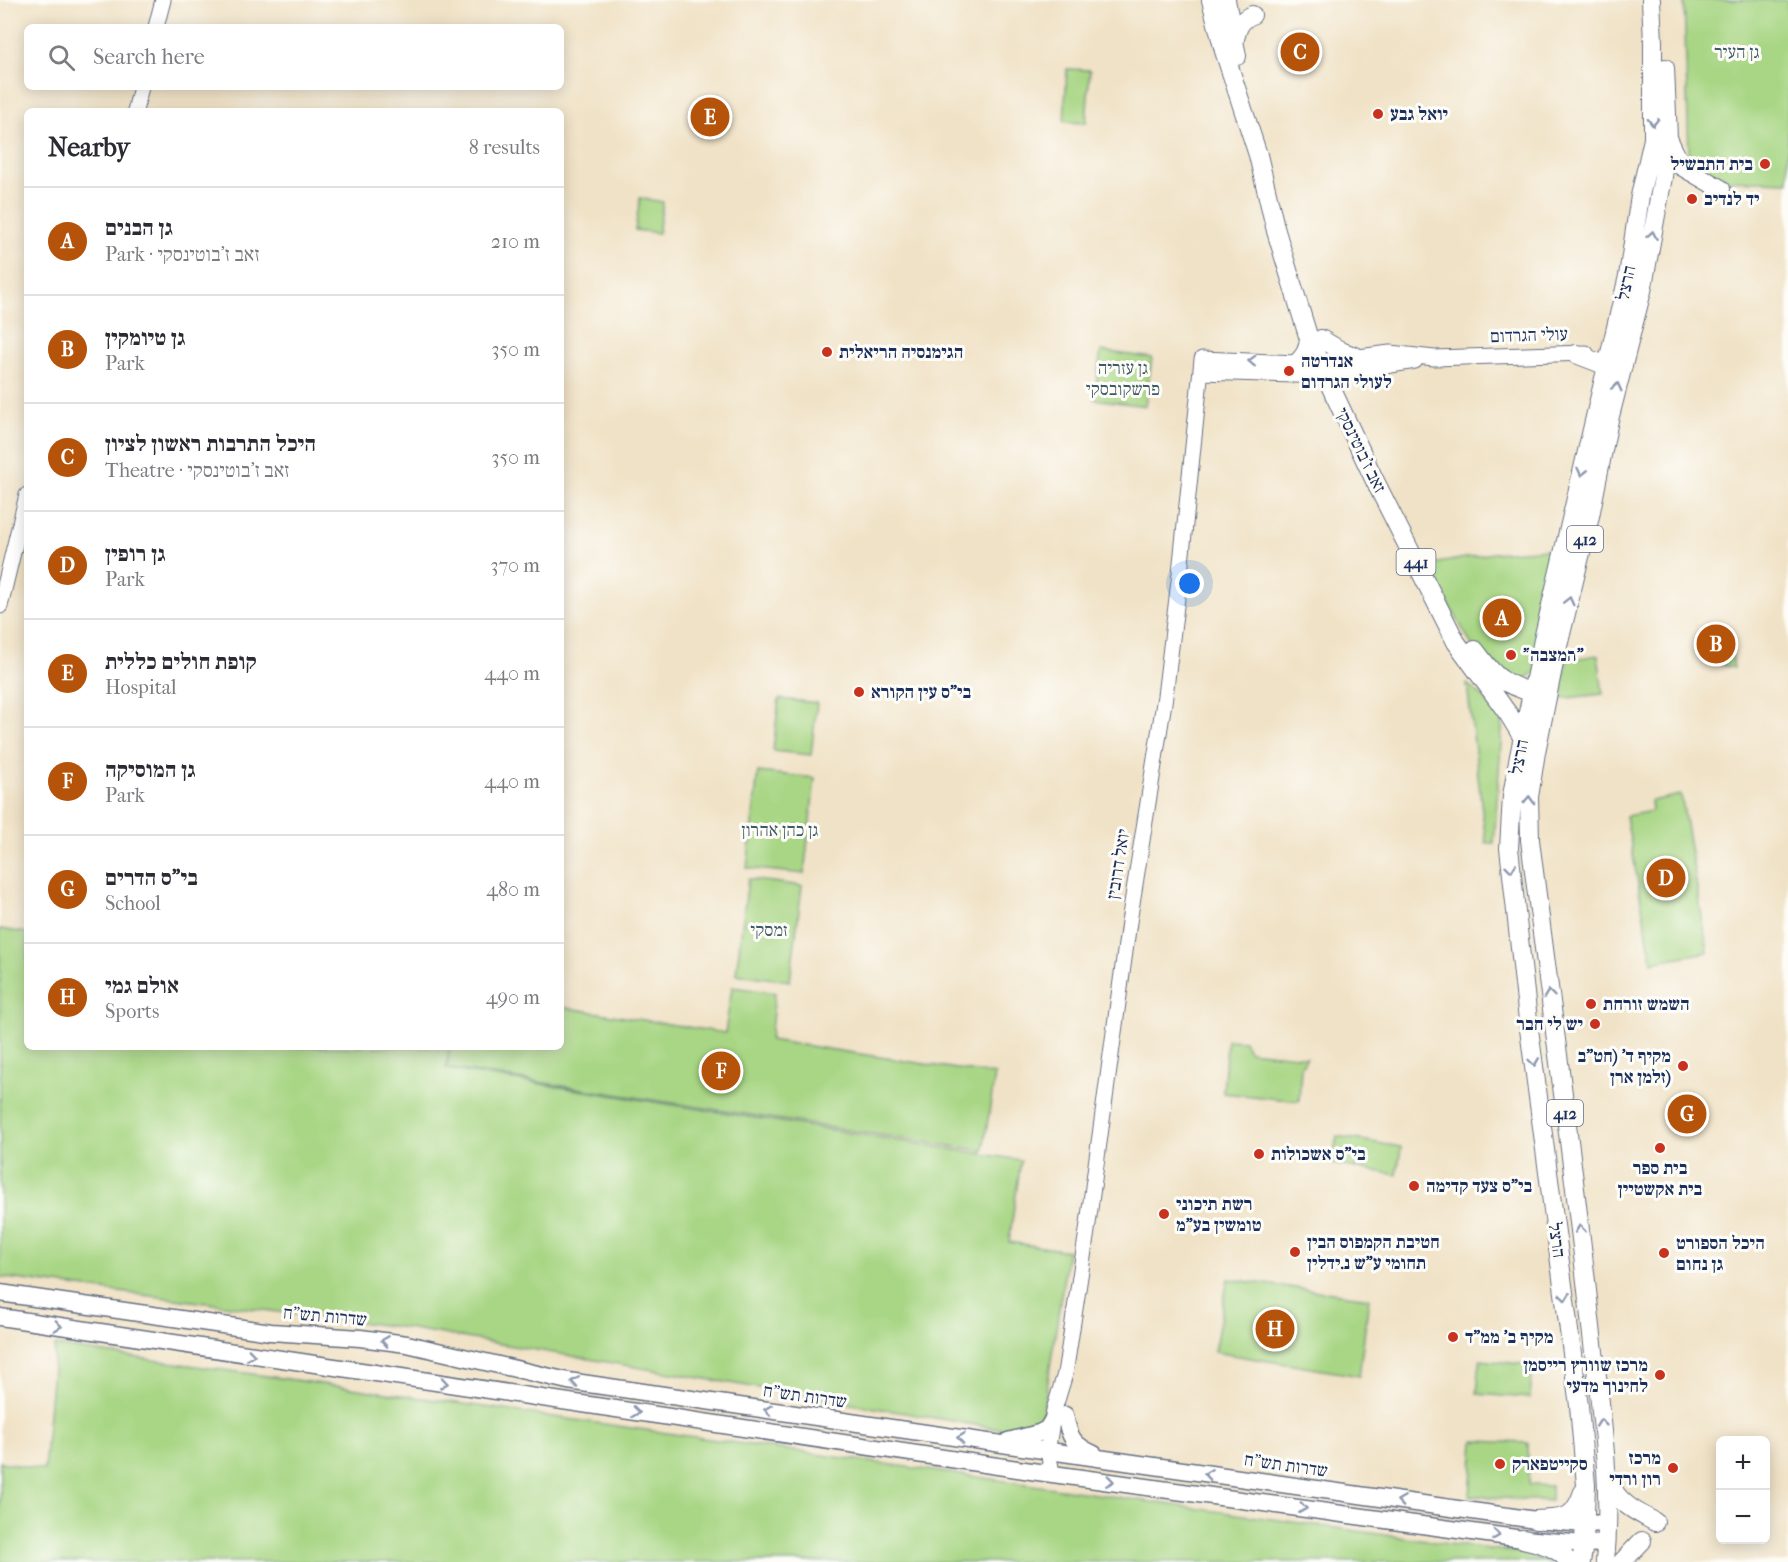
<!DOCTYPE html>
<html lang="en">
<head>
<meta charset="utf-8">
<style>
	:root { --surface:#fff; --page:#f7f7f7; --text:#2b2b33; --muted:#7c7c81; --line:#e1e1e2; --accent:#b45309 }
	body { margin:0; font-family:"IM FELL French Canon","Frank Ruhl Libre",serif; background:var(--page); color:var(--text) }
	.controls { position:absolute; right:18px; bottom:18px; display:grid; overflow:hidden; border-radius:9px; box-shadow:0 3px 15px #0003 }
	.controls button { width:54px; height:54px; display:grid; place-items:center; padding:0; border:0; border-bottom:2px solid var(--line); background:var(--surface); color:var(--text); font:30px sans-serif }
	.you { position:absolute; left:1190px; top:584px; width:21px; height:21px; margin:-15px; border:4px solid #fff; border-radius:50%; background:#1a73e8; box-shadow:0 0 0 9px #1a73e833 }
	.badge { display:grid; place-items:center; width:39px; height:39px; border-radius:50%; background:var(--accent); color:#fff; font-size:20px; font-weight:700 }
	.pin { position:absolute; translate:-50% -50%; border:3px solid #fff; box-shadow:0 2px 6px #0006 }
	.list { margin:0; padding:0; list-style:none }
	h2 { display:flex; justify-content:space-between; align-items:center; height:78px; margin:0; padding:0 24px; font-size:26px }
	h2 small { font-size:20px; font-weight:400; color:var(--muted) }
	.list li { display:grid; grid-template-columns:39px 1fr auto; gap:18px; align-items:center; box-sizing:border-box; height:108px; padding:0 24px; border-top:2px solid var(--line) }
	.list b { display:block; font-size:22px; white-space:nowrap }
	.list p { margin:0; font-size:20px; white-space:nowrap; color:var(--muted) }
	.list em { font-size:20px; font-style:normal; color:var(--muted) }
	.icon { flex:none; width:33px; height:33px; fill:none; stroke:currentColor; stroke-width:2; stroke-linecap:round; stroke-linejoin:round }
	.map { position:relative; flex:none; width:1788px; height:1562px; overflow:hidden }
	.search { position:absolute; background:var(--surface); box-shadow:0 3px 15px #0003; left:24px; top:24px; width:540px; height:66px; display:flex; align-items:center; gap:15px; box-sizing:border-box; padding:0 21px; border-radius:9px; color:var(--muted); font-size:22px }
	.panel { position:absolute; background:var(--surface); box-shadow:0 3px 15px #0003; left:24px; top:108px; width:540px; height:942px; border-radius:9px }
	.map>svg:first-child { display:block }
</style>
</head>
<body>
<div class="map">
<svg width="1788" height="1562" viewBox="0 0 1788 1562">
	<rect width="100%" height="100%" fill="#fdfcf7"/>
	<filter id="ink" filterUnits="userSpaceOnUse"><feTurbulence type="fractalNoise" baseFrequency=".0167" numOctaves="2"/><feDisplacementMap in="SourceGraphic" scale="12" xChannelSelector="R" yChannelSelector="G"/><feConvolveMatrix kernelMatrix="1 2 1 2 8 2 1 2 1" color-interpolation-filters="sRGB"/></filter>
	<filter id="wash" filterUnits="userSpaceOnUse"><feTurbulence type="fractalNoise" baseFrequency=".008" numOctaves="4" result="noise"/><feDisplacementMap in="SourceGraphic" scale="24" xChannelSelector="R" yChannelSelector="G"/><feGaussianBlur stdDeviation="1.35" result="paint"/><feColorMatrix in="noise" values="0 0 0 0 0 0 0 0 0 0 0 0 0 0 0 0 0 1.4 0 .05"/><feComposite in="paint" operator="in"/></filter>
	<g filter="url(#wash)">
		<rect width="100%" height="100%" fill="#f0e2c6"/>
		<path fill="#a8d684" stroke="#628271" stroke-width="1.5" d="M1684,0H1788V182L1723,180L1696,164L1689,154Z
			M1067,69L1090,70L1086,123L1064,122Z
			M640,198L663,202L658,233L635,230Z
			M1101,351L1152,358L1145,406L1094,399Z
			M1564,548L1536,672L1525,679H1513L1471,644L1427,565L1493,553Z
			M1729,629L1734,668C1707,663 1707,660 1698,635Z
			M1598,655L1603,694L1558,699L1567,660Z
			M1467,684L1499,710L1502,728L1494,843H1486Z
			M779,699L817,703L811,755L773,751Z
			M758,772L815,778L804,874L747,868Z
			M1681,795L1708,952L1652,962L1626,816L1652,811L1651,801Z
			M748,879L802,886L790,981L736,974Z
			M0,929L27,933V1047H419L449,1051L446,1069L1021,1160L1009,1242L1068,1251L1041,1425L1005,1430L407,1328L0,1277Z
			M732,987L775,993L770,1040L995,1075L983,1151L447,1068L450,1047H561V1007L725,1033Z
			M1227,1040L1244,1041L1249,1051L1307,1057L1301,1067L1299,1101L1223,1093Z
			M1337,1136L1401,1147L1397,1175L1332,1164Z
			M1228,1279L1369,1298L1359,1376L1214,1352Z
			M55,1346L1448,1544L1515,1552L1554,1562H0V1462L44,1470Z
			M1480,1360L1533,1365L1530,1398L1477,1394Z
			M1474,1441L1528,1443L1529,1485L1551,1486V1501L1470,1496Z"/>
	</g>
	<g filter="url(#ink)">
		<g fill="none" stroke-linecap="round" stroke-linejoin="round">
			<defs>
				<path id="tertiary" d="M156,27L163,0
					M135,111L141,87
					M1201,372L1325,376L1415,361
					M0,606L27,495
					M1052,1473L1048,1451L1049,1440L1054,1410L1065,1374L1087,1231L1129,922L1165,696L1180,573L1202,359L1297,363L1319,362L1390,353L1434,358L1586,353"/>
				<path id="secondary" d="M0,1293L271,1332L360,1338L407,1344L568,1381L1105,1459L1536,1520L1585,1524L1607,1523
					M0,1317L1031,1471L1523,1539L1573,1543L1606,1544
					M1065,1415C1069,1437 1073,1445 1094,1454
					M1008,1441L1039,1433L1047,1429L1053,1419"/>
				<path id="primary" d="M1211,0L1224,51L1258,155L1276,231L1309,339L1319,362L1375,481L1456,642L1509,715L1523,738
					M1226,0L1237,56
					M1234,43C1237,30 1239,20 1252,15
					M1668,138L1681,166L1721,189
					M1321,339L1343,352L1357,357
					M1576,354L1607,366
					M1297,363C1305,355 1308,350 1309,339
					M1475,650C1483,660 1490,672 1501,679C1513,688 1528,689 1540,699
					M1609,1477C1610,1481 1612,1487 1614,1491C1623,1506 1641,1514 1655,1522
					M1536,1520C1564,1518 1573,1521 1583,1492
					M1523,1539C1538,1543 1560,1547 1568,1562
					M1581,1562L1584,1544L1586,1485L1579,1406L1529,1029L1509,848L1512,796L1519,756L1544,635L1628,276L1640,196L1653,139V42L1651,0
					M1605,1562C1613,1481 1599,1398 1590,1318C1573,1158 1550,999 1530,840L1529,797L1536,752L1555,658L1590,516L1609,420L1642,291L1663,177L1668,138L1665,68
					M1622,1562L1642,1541"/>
			</defs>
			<use href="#tertiary" stroke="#666e82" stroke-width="17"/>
			<use href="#secondary" stroke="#666e82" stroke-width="19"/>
			<use href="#primary" stroke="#666e82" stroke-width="20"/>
			<use href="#tertiary" stroke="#fff" stroke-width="15"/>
			<use href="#secondary" stroke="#fff" stroke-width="16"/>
			<use href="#primary" stroke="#fff" stroke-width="18"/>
		</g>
		<defs><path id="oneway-chevron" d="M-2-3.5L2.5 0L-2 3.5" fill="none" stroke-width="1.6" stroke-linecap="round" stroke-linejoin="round" transform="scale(1.5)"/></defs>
		<g stroke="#8d97ae">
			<use href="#oneway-chevron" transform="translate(1653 122) rotate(91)"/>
			<use href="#oneway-chevron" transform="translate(1652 235) rotate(-80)"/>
			<use href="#oneway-chevron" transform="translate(1252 361) rotate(-178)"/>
			<use href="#oneway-chevron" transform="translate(1617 387) rotate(-76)"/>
			<use href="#oneway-chevron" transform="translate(1582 472) rotate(103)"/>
			<use href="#oneway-chevron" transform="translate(1569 601) rotate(-76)"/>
			<use href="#oneway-chevron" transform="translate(1529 800) rotate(-88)"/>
			<use href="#oneway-chevron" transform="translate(1511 868) rotate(83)"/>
			<use href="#oneway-chevron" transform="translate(1549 994) rotate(-97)"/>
			<use href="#oneway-chevron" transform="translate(1534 1062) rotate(82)"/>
			<use href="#oneway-chevron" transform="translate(1580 1229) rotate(-96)"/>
			<use href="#oneway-chevron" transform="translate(1565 1297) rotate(82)"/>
			<use href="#oneway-chevron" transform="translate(58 1326) rotate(8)"/>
			<use href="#oneway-chevron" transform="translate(385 1341) rotate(-172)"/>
			<use href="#oneway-chevron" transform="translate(251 1355) rotate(8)"/>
			<use href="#oneway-chevron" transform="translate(575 1382) rotate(-171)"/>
			<use href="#oneway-chevron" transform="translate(444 1383) rotate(8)"/>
			<use href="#oneway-chevron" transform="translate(768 1410) rotate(-172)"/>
			<use href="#oneway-chevron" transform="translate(636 1412) rotate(8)"/>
			<use href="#oneway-chevron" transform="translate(1601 1423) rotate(-96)"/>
			<use href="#oneway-chevron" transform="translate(961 1438) rotate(-172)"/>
			<use href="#oneway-chevron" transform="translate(1208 1474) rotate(-172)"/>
			<use href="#oneway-chevron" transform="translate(1110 1481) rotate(8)"/>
			<use href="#oneway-chevron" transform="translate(1401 1501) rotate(-172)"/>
			<use href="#oneway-chevron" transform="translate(1303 1508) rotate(8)"/>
			<use href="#oneway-chevron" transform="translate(1496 1535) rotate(8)"/>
		</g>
	</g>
	<g fill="#c8321e" stroke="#fdfcf7" stroke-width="2">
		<circle cx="1378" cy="114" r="6"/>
		<circle cx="1765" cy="164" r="6"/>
		<circle cx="1692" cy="199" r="6"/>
		<circle cx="827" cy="352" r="6"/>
		<circle cx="1289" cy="371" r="6"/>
		<circle cx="1511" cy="655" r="6"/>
		<circle cx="859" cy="692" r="6"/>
		<circle cx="1591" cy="1004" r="6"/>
		<circle cx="1595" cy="1024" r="6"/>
		<circle cx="1683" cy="1066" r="6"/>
		<circle cx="1660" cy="1148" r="6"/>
		<circle cx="1259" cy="1154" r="6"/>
		<circle cx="1414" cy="1186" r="6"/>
		<circle cx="1164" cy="1214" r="6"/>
		<circle cx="1295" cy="1252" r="6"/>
		<circle cx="1664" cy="1253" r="6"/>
		<circle cx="1453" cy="1337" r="6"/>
		<circle cx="1660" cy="1375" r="6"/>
		<circle cx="1500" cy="1464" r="6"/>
		<circle cx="1673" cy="1468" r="6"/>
	</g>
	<g text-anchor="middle" stroke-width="6" stroke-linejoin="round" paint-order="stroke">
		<g fill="#fdfcf7" stroke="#5f6c8c" stroke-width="1.5">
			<rect x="1567" y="526" width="36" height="26" rx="4.5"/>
			<rect x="1396.5" y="549" width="39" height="26" rx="4.5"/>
			<rect x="1547" y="1100" width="36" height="26" rx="4.5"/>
		</g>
		<g font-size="16" font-weight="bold" fill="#1b2f5e">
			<text x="1585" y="545">412</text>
			<text x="1416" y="568">441</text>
			<text x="1565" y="1119">412</text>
		</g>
		<g font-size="18" fill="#3e5968" stroke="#fdfcf7">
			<text x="1737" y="58">גן העיר</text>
			<text x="1123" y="374">גן עזריה<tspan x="1123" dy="21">פרשקובסקי</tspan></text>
			<text x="780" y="836">גן כהן אהרון</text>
			<text x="769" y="936">זמסקי</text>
		</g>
		<g font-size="18" font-weight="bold" fill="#1b2f5e" stroke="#fdfcf7" text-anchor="start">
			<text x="1390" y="120">יואל גבע</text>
			<text x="1753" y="170" text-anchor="end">בית התבשיל</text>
			<text x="1704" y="205">יד לנדיב</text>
			<text x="839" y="358">הגימנסיה הריאלית</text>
			<text x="1301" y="367">אנדרטה<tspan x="1301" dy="21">לעולי הגרדום</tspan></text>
			<text x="1523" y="661">"המצבה"</text>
			<text x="871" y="698">בי"ס עין הקורא</text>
			<text x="1603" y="1010">השמש זורחת</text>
			<text x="1583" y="1030" text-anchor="end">יש לי חבר</text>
			<text x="1671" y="1062" text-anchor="end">מקיף ד' (חט"ב<tspan x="1671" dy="21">זלמן ארן)</tspan></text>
			<text x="1271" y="1160">בי"ס אשכולות</text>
			<text x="1660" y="1174" text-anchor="middle">בית ספר<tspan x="1660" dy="21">בית אקשטיין</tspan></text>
			<text x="1426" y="1192">בי"ס צעד קדימה</text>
			<text x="1176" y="1210">רשת תיכוני<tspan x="1176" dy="21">טומשין בע"מ</tspan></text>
			<text x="1307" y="1248">חטיבת הקמפוס הבין<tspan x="1307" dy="21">תחומי ע"ש נ.ידלין</tspan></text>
			<text x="1676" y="1249">היכל הספורט<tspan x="1676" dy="21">גן נחום</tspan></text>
			<text x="1465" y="1343">מקיף ב' ממ"ד</text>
			<text x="1648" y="1371" text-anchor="end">מרכז שוורץ רייסמן<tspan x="1648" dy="21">לחינוך מדעי</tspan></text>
			<text x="1661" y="1464" text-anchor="end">מרכז<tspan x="1661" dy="21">רון ורדי</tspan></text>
			<text x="1512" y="1470">סקייטפארק</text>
		</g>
		<g font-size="18" fill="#1b2f5e" stroke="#fdfcf7">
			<text transform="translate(1626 283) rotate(-78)" y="6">הרצל</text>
			<text transform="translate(1529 335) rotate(-2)" y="6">עולי הגרדום</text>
			<text transform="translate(1361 450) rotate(64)" y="6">זאב ז'בוטינסקי</text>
			<text transform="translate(1519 757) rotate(-79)" y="6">הרצל</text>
			<text transform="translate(1118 864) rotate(-81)" y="6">יואל דרובין</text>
			<text transform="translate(1557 1240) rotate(82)" y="6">הרצל</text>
			<text transform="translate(325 1316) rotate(5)" y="6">שדרות תש"ח</text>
			<text transform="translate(805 1396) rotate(8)" y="6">שדרות תש"ח</text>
			<text transform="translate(1286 1465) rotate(8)" y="6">שדרות תש"ח</text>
		</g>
	</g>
</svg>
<div class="controls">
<button>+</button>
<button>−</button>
</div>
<div class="you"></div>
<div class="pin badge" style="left:1502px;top:618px">A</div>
<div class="pin badge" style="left:1716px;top:644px">B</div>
<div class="pin badge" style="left:1300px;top:52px">C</div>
<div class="pin badge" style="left:1666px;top:878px">D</div>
<div class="pin badge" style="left:710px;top:117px">E</div>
<div class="pin badge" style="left:721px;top:1071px">F</div>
<div class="pin badge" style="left:1687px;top:1114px">G</div>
<div class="pin badge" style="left:1275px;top:1329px">H</div>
<div class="search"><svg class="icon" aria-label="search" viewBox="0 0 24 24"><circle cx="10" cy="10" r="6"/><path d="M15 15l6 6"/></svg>Search here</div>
<section class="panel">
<h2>Nearby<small>8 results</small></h2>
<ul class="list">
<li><span class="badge">A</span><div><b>גן הבנים</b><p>Park · זאב ז'בוטינסקי</p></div><em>210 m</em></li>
<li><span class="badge">B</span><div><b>גן טיומקין</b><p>Park</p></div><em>350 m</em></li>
<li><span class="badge">C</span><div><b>היכל התרבות ראשון לציון</b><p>Theatre · זאב ז'בוטינסקי</p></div><em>350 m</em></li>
<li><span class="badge">D</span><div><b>גן רופין</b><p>Park</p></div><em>370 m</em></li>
<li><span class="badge">E</span><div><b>קופת חולים כללית</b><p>Hospital</p></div><em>440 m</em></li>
<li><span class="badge">F</span><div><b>גן המוסיקה</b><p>Park</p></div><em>440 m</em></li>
<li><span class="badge">G</span><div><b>בי&quot;ס הדרים</b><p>School</p></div><em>480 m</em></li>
<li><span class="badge">H</span><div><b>אולם גמי</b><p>Sports</p></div><em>490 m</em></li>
</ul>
</section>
</div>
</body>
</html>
